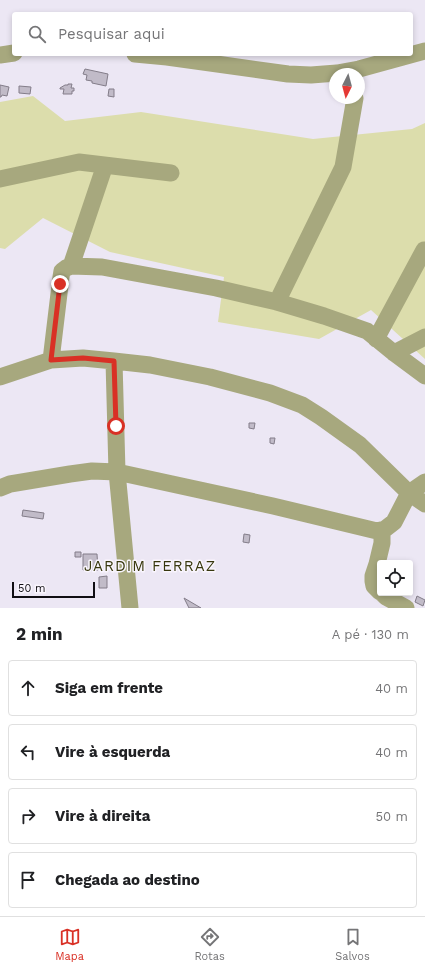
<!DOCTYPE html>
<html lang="pt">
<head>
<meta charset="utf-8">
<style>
	:root { --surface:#fff; --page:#f2f2f2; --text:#202124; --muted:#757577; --line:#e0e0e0; --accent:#d93025 }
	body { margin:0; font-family:"Work Sans",sans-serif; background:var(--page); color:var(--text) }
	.controls { position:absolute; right:12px; bottom:12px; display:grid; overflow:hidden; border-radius:4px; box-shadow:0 2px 6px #0003 }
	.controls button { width:36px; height:36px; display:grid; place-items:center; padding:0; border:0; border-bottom:1px solid var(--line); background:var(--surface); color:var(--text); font:20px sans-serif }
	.compass { position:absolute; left:329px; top:68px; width:36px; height:36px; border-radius:50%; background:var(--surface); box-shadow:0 2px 6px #0003; rotate:186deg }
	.scale { position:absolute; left:12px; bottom:10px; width:83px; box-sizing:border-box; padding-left:4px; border:2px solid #100e13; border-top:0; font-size:11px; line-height:14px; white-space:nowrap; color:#100e13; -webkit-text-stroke:3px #f9f5fd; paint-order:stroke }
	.stop { position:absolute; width:12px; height:12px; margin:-9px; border:3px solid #d93025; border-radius:50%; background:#fff }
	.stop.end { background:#d93025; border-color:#fff; box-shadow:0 1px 4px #0008 }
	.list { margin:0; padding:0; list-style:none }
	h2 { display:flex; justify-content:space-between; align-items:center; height:52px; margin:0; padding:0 16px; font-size:17px }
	h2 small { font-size:13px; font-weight:400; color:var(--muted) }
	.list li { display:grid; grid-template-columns:26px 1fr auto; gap:12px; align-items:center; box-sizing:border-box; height:56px; margin:0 8px 8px; padding:0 8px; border:1px solid var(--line); border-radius:4px }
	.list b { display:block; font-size:15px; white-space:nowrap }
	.list em { font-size:13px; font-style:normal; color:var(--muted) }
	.icon { flex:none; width:22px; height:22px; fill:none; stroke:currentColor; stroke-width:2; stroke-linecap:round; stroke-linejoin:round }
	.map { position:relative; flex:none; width:425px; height:608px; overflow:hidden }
	.search { position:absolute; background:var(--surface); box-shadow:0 2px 6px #0003; left:12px; right:12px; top:12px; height:44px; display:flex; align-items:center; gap:10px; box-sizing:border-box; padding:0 14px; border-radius:4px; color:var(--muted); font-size:15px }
	.sheet { height:308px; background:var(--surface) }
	nav { display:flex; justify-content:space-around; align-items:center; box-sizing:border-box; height:56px; border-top:1px solid var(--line); background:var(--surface); font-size:11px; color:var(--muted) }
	nav a { display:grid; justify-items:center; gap:2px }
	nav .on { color:var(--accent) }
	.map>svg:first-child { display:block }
</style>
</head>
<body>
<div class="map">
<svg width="425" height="608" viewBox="0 0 425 608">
	<rect width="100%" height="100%" fill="#ece7f4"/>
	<path fill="#dcddac" d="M33,96L65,121L141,112L313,139L412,129L425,123V359L371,310L319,339L218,322L224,277L110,252L43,218L5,249L0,248V102Z"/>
	<path fill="#c1bbc8" stroke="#837d89" d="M85,69L108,74L106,86L92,83V81L86,80L87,75L83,74Z
		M68,84H72L71,88H74V91H72V94H63L64,89H60V88L65,85H68Z
		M0,85L9,87L7,96L2,95L1,97H0Z
		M19,86L31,87L30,94L19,93Z
		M109,89H114V97L108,96Z
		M249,423H255L254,429L249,428Z
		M270,438H275L274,444L270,443Z
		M23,510L44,513L43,519L22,516Z
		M244,534L250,535L249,543L243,542Z
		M75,552H81V557H75Z
		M83,554H97L98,570H83Z
		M107,576V588H99V577Z
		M417,596L425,600L423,606L415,602Z
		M184,598L201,608H189Z"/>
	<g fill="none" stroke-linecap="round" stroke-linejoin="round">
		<path stroke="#a7a87e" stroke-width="17" d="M135,54L167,57L288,74L311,75L337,73L359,69L425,51
			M0,55L14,53
			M0,179L79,162L171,173
			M71,266L105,165
			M277,302L343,167L355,98
			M376,339L424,250
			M394,353L425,337
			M51,360L61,277L62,271L66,268L71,266L102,267L216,288L277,302L324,316L367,331L394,353L425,376
			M114,361L117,472L130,608
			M0,377L51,360L83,358L114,361L150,365L210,377L270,393L302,405L321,417L360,445L409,493L425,504
			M0,488L10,484L70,474L92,471L117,472L273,506L377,531L385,529L394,522L409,493L425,482
			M380,592L374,586L373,581V576L377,564L382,543V530
			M382,593L386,597L406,608"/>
	</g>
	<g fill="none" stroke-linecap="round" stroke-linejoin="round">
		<path stroke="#d93025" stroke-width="5" d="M60,284L51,360L83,358L114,361L116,426"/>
	</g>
	<g text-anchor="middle" stroke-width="3" stroke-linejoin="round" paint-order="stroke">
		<g font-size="15" letter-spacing="1" fill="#37370d" stroke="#f9f5fd">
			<text x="150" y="571">JARDIM FERRAZ</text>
		</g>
	</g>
</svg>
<div class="controls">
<button><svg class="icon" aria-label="locate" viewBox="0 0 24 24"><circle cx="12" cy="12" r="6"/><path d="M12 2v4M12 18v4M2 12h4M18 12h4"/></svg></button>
</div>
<svg class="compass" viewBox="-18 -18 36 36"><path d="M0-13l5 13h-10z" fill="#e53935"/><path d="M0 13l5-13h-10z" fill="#757577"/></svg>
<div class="scale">50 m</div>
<div class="stop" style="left:116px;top:426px"></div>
<div class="stop end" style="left:60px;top:284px"></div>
<div class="search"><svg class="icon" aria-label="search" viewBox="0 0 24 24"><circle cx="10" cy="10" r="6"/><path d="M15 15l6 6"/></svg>Pesquisar aqui</div>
</div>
<section class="sheet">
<h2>2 min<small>A pé · 130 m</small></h2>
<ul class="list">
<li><svg class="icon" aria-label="ahead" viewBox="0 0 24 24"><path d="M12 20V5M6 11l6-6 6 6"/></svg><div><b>Siga em frente</b></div><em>40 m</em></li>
<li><svg class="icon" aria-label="left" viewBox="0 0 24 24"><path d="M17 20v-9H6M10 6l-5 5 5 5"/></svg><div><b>Vire à esquerda</b></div><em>40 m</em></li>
<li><svg class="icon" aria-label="right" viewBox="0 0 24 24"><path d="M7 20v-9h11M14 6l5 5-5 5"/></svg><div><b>Vire à direita</b></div><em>50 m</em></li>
<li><svg class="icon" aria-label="arrive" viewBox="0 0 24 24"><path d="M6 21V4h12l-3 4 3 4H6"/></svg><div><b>Chegada ao destino</b></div></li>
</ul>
</section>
<nav>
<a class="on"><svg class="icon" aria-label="map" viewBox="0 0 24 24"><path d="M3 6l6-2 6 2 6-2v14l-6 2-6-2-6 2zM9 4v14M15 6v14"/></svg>Mapa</a>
<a><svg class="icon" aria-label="directions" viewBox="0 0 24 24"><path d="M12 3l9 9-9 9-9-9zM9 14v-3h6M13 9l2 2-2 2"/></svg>Rotas</a>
<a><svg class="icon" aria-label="saved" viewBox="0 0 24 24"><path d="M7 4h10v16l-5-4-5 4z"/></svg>Salvos</a>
</nav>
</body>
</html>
